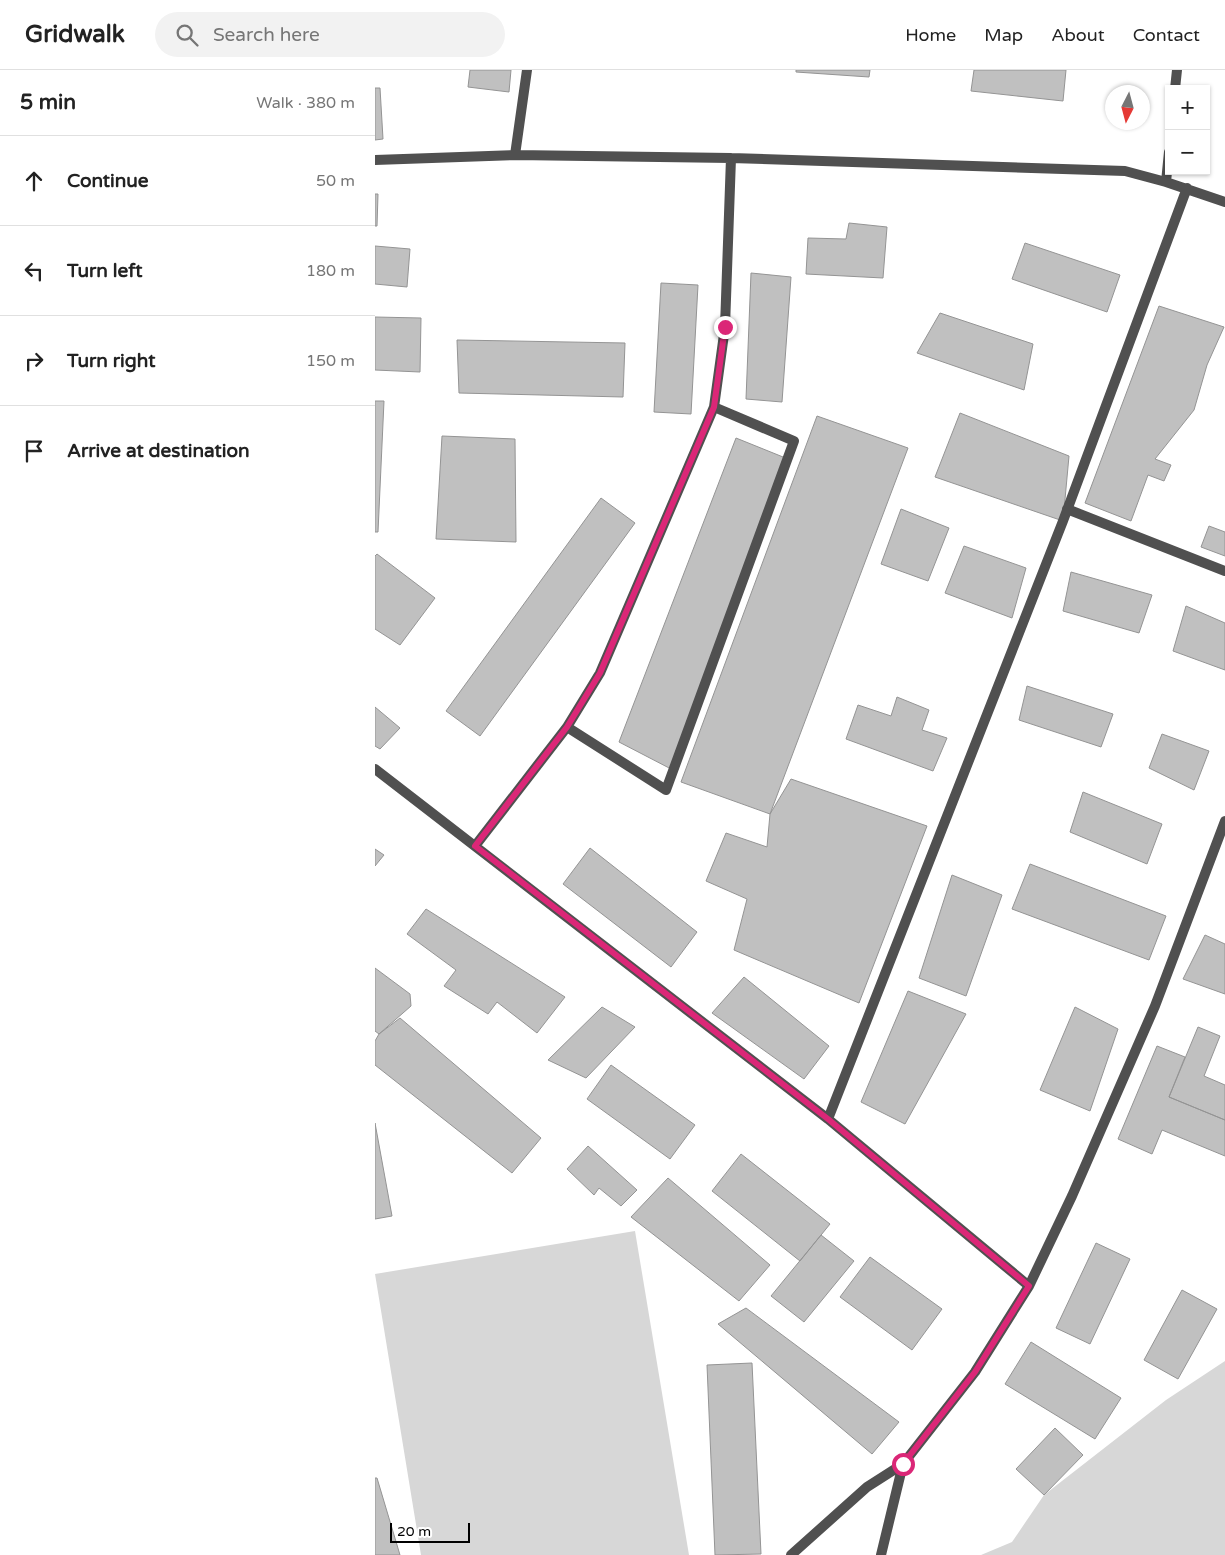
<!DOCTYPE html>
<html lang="en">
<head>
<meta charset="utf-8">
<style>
	:root { --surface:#fff; --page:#f2f2f2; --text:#222; --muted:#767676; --line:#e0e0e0 }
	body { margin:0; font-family:"Varela Round",sans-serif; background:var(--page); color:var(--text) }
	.controls { position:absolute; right:15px; top:15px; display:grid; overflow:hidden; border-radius:0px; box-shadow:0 1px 4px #0004 }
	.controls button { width:45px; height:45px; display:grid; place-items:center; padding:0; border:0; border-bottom:1px solid var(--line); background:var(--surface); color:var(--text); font:25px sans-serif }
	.compass { position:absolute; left:730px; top:15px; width:45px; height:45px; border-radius:50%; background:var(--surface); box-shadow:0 1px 4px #0004; rotate:186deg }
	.scale { position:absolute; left:15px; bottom:12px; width:80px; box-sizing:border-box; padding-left:5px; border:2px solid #000; border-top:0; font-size:14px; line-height:18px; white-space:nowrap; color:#000; -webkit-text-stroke:4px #fff; paint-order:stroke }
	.stop { position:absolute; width:15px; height:15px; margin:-11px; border:4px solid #db2777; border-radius:50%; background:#fff }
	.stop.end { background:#db2777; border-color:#fff; box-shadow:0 1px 5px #0008 }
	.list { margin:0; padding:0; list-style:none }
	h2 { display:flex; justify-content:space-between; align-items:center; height:65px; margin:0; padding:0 20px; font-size:21px }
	h2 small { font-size:16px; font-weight:400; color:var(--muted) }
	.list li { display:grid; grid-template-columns:32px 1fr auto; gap:15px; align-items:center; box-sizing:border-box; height:90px; padding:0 20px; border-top:1px solid var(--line) }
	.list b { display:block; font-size:19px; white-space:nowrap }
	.list em { font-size:16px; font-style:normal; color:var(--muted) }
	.icon { flex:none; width:28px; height:28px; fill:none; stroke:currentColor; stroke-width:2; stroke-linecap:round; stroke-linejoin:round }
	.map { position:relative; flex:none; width:850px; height:1485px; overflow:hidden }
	header { display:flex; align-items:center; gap:30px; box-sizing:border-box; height:70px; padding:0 25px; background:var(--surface); border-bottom:1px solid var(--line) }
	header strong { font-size:24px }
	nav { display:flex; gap:28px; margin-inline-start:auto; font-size:18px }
	.search { width:350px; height:45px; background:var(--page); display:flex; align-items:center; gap:12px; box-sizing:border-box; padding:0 18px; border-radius:28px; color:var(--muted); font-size:19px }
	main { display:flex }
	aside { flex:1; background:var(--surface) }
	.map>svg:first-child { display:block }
</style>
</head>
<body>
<header>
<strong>Gridwalk</strong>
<div class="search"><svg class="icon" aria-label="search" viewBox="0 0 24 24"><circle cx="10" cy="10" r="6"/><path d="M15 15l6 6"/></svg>Search here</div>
<nav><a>Home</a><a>Map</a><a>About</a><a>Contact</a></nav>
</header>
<main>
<aside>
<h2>5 min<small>Walk · 380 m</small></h2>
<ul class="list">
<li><svg class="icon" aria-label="ahead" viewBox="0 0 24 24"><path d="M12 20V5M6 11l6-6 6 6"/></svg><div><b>Continue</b></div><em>50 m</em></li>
<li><svg class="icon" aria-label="left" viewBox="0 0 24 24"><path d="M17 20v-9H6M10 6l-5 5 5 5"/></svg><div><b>Turn left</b></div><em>180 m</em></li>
<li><svg class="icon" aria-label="right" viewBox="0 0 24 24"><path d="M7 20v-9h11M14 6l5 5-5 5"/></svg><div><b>Turn right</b></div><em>150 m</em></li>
<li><svg class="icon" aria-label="arrive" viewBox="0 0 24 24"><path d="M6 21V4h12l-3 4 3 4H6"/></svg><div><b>Arrive at destination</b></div></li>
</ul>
</aside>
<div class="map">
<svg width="850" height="1485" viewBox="0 0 850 1485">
	<rect width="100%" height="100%" fill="#fff"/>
	<path fill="#d7d7d7" d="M260,1161L314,1485H46L0,1204Z
		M850,1291V1485H606L637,1472L669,1425L791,1330Z"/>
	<path fill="#c0c0c0" stroke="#949494" d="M95,0H136L134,22L93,17Z
		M421,0H495L494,7L421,2Z
		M599,0H691L688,31L596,21Z
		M0,18H5L8,69L0,70Z
		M0,124H3L2,156H0Z
		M474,153L512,157L508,208L431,204L433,168L471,169Z
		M650,173L745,205L732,242L637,209Z
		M0,176L35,179L32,217L0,214Z
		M376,203L416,207L407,332L371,329Z
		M286,213L323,215L316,344L279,342Z
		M784,236L849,257L832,295L819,340L780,389L796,395L789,411L773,405L756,451L710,433Z
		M565,243L658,274L649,320L542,283Z
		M0,247L46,248L45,302L0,300Z
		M82,270L250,273L248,327L84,323Z
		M0,331H9L3,462H0Z
		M585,343L694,386L688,451L560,407Z
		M442,346L533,378L395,744L306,712Z
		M67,366L140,369L141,472L61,469Z
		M361,368L413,389L298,700L244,672Z
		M226,428L260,453L105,666L71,641Z
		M526,439L574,458L553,511L506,494Z
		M834,456L850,462V486L826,477Z
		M589,476L651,498L637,548L570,523Z
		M2,484L60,528L25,575L0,559V486Z
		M696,502L777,525L764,563L688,541Z
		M811,536L850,553V600L798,581Z
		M652,616L738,644L726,677L644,650Z
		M522,627L554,640L547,660L572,668L558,701L471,669L483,635L516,646Z
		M0,637L25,658L5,679L0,676Z
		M787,664L834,681L819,720L774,698Z
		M416,709L552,756L484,933L359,880L372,829L331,811L351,763L392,777L395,744Z
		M708,722L787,754L772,794L695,762Z
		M215,778L322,862L296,897L188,814Z
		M0,779L9,785L0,796Z
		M655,794L791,846L774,890L637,839Z
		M577,805L627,825L591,926L544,908Z
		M51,839L190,927L162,963L122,932L113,944L69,916L81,900L32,864Z
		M830,865L850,874V924L808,909Z
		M0,898L35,924L36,936L4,964L0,961Z
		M369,907L454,976L429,1009L337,943Z
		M533,921L591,944L530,1054L486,1032Z
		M227,937L260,957L211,1008L173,990Z
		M700,937L743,959L715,1041L665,1020Z
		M25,948L166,1068L137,1103L0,995V971L4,964Z
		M823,957L845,966L829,1006L850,1015V1050L794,1027Z
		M782,976L810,987L794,1027L850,1050V1086L787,1060L777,1084L743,1069Z
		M236,995L320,1055L295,1089L212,1029Z
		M0,1053L17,1146L0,1149Z
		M213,1076L262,1120L246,1136L224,1118L219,1125L192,1099Z
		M366,1084L455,1154L425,1191L337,1121Z
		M293,1108L395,1195L364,1231L256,1147Z
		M446,1165L479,1191L429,1252L396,1226Z
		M721,1173L755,1189L715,1274L681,1258Z
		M495,1187L567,1239L537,1280L465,1227Z
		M807,1220L842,1239L803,1309L769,1290Z
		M371,1238L524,1352L497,1384L343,1254Z
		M656,1272L746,1328L720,1369L630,1314Z
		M377,1293L386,1484L340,1485L332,1295Z
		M680,1358L708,1385L669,1425L641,1399Z
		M0,1408H2L25,1485H0Z"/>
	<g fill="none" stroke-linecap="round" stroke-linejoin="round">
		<path stroke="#505050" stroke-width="10" d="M800,19L802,0
			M140,85L152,0
			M0,90L140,85L356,88L750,101L791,112L850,132
			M791,112L794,82
			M692,439L850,501
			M192,657L291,720L419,371L339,337
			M0,699L453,1049L654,1216
			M100,776L192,657L225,603L339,337L350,257L356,88
			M453,1049L688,451L812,118
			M416,1485L492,1417L528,1394L600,1302L654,1216L697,1126L780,936L850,751
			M506,1485L528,1394"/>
	</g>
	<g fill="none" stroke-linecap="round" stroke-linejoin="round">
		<path stroke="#db2777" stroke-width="6" d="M350,257L339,337L225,603L192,657L100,776L453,1049L654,1216L600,1302L528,1394"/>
	</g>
</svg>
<div class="controls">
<button>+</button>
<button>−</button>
</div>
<svg class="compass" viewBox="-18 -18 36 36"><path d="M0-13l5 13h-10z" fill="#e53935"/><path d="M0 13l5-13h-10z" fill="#767676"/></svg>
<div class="scale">20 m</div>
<div class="stop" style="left:528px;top:1394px"></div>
<div class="stop end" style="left:350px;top:257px"></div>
</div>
</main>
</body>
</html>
